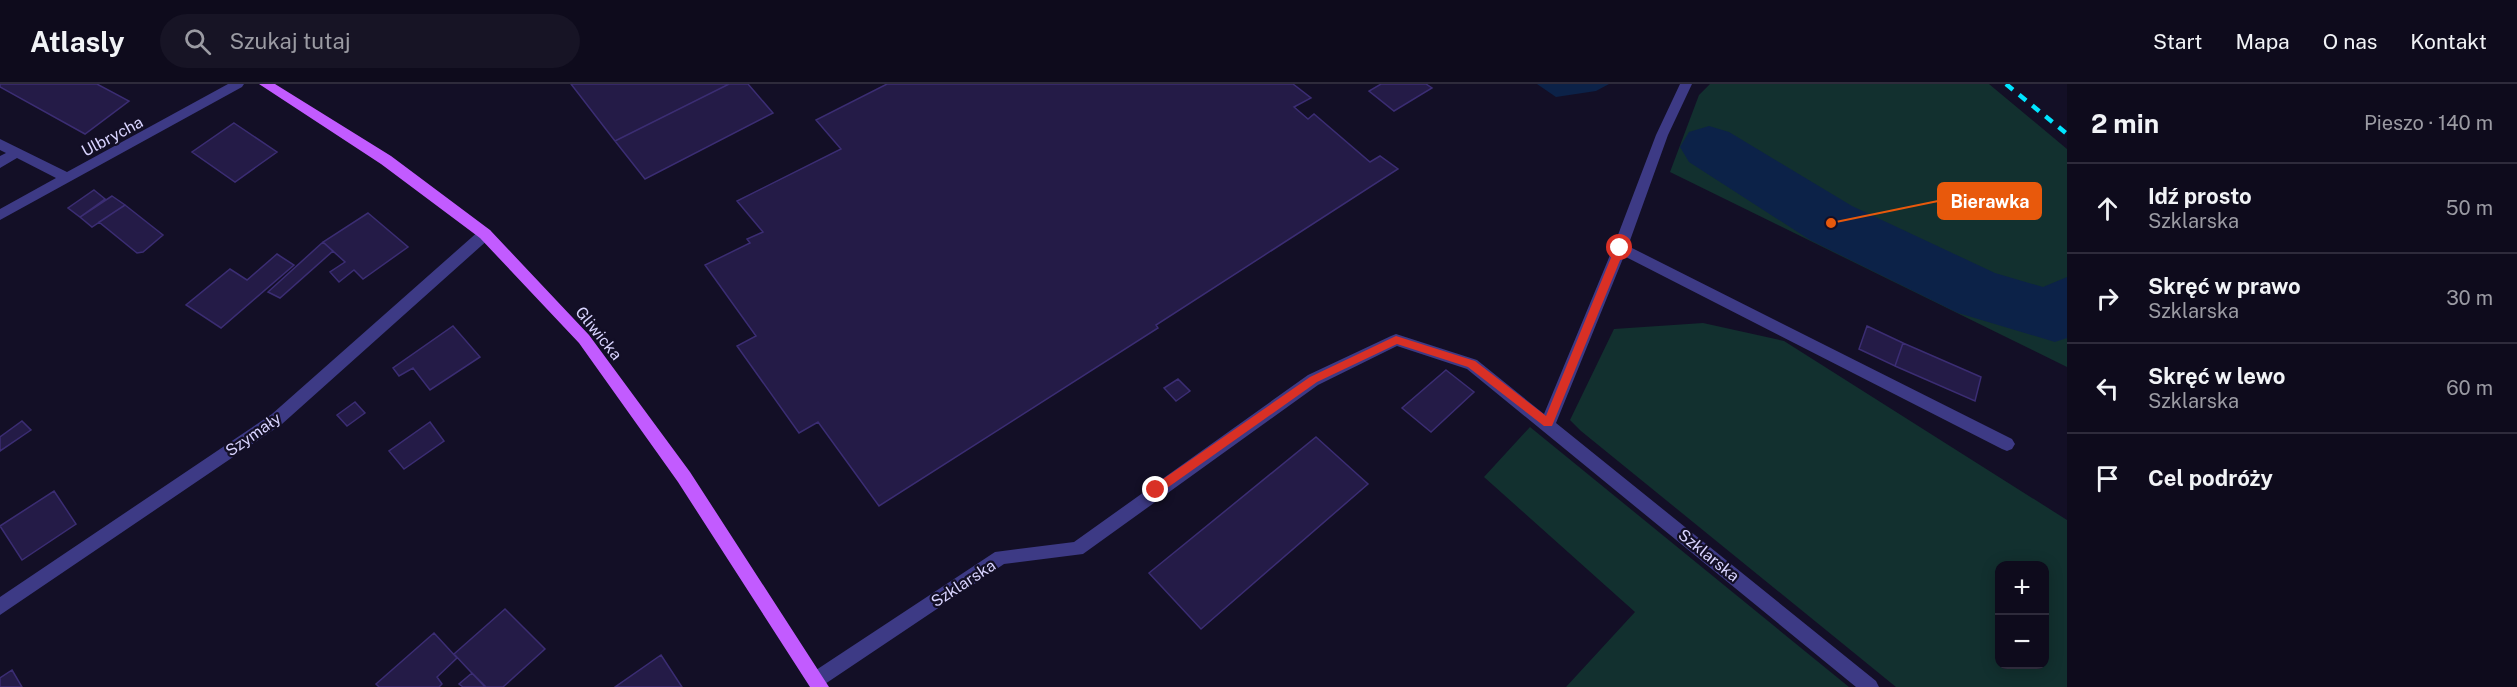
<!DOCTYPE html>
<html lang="pl">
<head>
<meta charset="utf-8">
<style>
	:root { --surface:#0e0b1c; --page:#171425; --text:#f1f3f6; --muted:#9b9ba3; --line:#2e2b3b }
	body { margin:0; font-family:"Public Sans",sans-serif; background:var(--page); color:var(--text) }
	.controls { position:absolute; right:18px; bottom:18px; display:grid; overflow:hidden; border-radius:12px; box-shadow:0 3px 15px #0003 }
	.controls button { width:54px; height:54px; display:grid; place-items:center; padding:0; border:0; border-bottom:2px solid var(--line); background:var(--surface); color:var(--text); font:30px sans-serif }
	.stop { position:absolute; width:18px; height:18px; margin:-14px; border:4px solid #d93025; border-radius:50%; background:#fff }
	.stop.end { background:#d93025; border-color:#fff; box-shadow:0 2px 6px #0008 }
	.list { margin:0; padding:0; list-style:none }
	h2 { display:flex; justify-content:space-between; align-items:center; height:78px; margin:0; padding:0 24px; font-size:26px }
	h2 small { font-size:20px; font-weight:400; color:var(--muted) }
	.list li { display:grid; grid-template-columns:39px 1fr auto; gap:18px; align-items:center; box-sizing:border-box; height:90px; padding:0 24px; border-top:2px solid var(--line) }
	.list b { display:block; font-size:22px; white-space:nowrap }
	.list p { margin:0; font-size:20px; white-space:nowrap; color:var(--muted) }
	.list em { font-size:20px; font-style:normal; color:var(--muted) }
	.icon { flex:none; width:33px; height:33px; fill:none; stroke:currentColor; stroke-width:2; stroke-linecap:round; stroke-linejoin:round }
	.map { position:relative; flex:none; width:2067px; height:603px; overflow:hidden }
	header { display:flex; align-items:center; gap:36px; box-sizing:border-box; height:84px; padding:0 30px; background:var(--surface); border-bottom:2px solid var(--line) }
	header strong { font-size:28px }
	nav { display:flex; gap:33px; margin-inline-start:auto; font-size:21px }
	.search { width:420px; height:54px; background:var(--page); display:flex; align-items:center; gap:15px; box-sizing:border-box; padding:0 21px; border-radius:33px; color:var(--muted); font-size:22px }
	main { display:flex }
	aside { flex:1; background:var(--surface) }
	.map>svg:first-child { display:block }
</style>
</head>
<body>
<header>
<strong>Atlasly</strong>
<div class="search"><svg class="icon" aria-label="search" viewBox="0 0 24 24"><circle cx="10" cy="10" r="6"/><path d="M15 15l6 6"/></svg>Szukaj tutaj</div>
<nav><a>Start</a><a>Mapa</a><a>O nas</a><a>Kontakt</a></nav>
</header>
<main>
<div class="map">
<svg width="2067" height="603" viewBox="0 0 2067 603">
	<rect width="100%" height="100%" fill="#130f26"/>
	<path fill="#12302f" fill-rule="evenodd" d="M1710,0H1989L2067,65V283L1670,88L1699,11Z
		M1703,239L1784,257L2067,436V603H1896L1581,347L1570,336L1614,245ZM2000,482H2044V580H2000Z
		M1530,343L1849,603H1566L1635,528L1484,393Z"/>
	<path fill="#0c2248" d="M1537,0H1609L1596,7L1556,13Z"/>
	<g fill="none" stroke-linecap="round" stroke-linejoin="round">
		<path fill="#0c2248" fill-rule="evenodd" d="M1709,42L1729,48L1852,122L1995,189L2043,203L2067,193V254L2055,258L1958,229L1810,156L1689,78L1680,63L1689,48Z"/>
	</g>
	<path fill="#241b47" stroke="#3b2d73" stroke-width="1.5" d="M0,0H97L129,17L85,50L0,3Z
		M571,0H729L615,57Z
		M729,0H748L773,29L645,95L615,57Z
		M887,0H1293L1311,14L1294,23L1308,35L1314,30L1370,78L1380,72L1398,85L1156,241L1158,244L879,422L818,338L799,349L737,262L756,252L705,181L750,159L747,155L763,148L737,117L841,65L816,36Z
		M1381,0H1426L1432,4L1394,27L1369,7Z
		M234,39L277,68L235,98L192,68Z
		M94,106L105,115L80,133L68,124Z
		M112,112L125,121L92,143L80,133Z
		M125,121L163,151L143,168L137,169L99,138Z
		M368,129L408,163L363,195L354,186L339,198L330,188L345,178L323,158Z
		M323,158L333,167L280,214L268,208Z
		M277,170L294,181L221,244L186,221L230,185L247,196Z
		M453,242L480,273L430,306L413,284L399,292L393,284Z
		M1867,242L1903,259L1895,282L1859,265Z
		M1903,259L1981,293L1975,317L1895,282Z
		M1446,286L1474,308L1431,348L1402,324Z
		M1178,295L1190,307L1176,317L1164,304Z
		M355,318L365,329L347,342L337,331Z
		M22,337L31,346L0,367V353Z
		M430,338L444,357L404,385L389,367Z
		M1316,353L1368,400L1201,545L1149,489Z
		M54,407L76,440L22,476L0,442Z
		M505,525L545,565L503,603H485L454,570Z
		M434,549L457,574L437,593L442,600L439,603H379L376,600Z
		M661,571L682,603H615Z
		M12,586L22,603H0V594Z
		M472,589L485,602L484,603H463L459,600Z"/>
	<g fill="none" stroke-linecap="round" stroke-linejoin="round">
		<path fill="#3d3a85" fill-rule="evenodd" d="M228,0H244L242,3L0,136V125L56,94L17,74L0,84V72L6,69L0,66V55L67,88Z
			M1680,0H1692L1668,51L1628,162L2012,355L2015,360L2012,365L2007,367L2002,365L1624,172L1556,339L1876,597L1879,603H1856L1467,285L1397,262L1318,301L1083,470L1004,480L822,602H810L807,596L810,590L995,468L1074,458L1308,291L1391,252L1396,250L1477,276L1544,330L1613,164L1656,51Z
			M485,145L490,146L492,150L490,154L282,340L0,531V513L272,330L480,146Z"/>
		<path fill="#c25bff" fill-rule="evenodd" d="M259,0H275L391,72L490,146L589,251L690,388L829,603H810L678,398L579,259L480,154L381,80Z"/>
		<path stroke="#00e5ff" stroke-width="4.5" stroke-dasharray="9 8" stroke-linecap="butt" d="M2006,0L2067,50"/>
	</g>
	<path fill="#d93025" d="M1620,160L1625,164L1552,342H1544L1468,283L1397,260L1317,298L1160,409H1153V402L1310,293L1396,252L1475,277L1546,332L1615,164Z"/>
	<g text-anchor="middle" stroke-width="4.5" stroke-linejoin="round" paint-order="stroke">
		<g font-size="16" fill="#d9d4ff" stroke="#130f26">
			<text transform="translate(112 52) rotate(-28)" y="6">Ulbrycha</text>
			<text transform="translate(599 249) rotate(51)" y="6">Gliwicka</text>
			<text transform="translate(253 350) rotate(-35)" y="6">Szymały</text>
			<text transform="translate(1709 471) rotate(39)" y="6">Szklarska</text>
			<text transform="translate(963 499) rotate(-33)" y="6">Szklarska</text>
		</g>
	</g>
	<path fill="none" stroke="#e8590c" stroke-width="2" d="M1831 139L1938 117"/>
	<circle fill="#e8590c" stroke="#130f26" stroke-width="2" cx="1831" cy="139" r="6"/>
	<rect fill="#e8590c" stroke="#e8590c" stroke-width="2" x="1938" y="99" width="103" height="36" rx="6"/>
	<g font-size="18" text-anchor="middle" font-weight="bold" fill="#fff">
		<text x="1990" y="124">Bierawka</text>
	</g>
</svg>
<div class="controls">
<button>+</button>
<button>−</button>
</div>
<div class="stop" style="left:1620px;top:164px"></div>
<div class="stop end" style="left:1156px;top:406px"></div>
</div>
<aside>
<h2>2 min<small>Pieszo · 140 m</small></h2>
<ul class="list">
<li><svg class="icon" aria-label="ahead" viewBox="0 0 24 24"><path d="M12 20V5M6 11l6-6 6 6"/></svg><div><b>Idź prosto</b><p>Szklarska</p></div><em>50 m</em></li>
<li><svg class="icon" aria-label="right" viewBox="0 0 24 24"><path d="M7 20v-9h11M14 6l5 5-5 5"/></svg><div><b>Skręć w prawo</b><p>Szklarska</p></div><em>30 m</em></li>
<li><svg class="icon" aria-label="left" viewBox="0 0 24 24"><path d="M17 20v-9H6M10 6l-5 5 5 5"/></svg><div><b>Skręć w lewo</b><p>Szklarska</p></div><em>60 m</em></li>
<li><svg class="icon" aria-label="arrive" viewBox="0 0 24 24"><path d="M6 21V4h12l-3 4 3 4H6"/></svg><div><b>Cel podróży</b></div></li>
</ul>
</aside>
</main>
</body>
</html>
